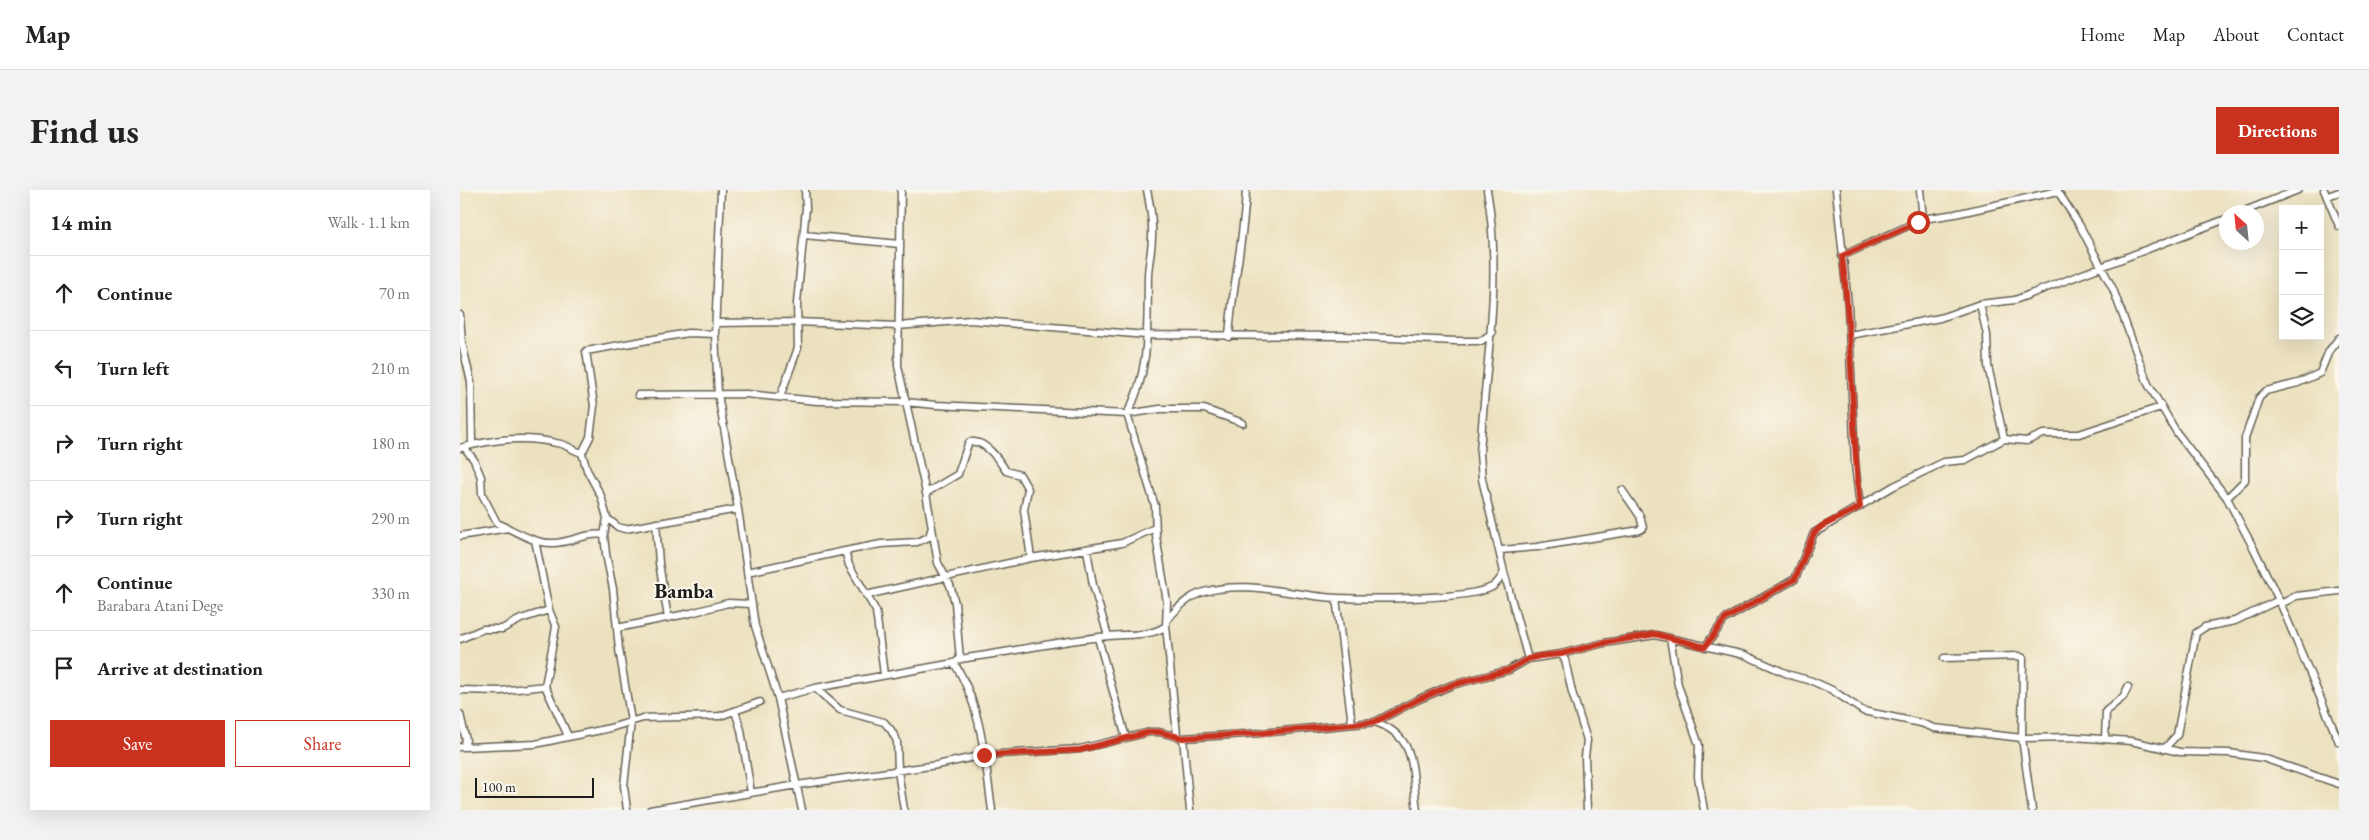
<!DOCTYPE html>
<html lang="en">
<head>
<meta charset="utf-8">
<style>
	:root { --surface:#fff; --page:#f2f2f2; --text:#222; --muted:#767676; --line:#e0e0e0; --accent:#c8321e }
	body { margin:0; font-family:"EB Garamond",serif; background:var(--page); color:var(--text) }
	.controls { position:absolute; right:15px; top:15px; display:grid; overflow:hidden; border-radius:0px; box-shadow:0 5px 20px #0002 }
	.controls button { width:45px; height:45px; display:grid; place-items:center; padding:0; border:0; border-bottom:1px solid var(--line); background:var(--surface); color:var(--text); font:25px sans-serif }
	.compass { position:absolute; left:1759px; top:15px; width:45px; height:45px; border-radius:50%; background:var(--surface); box-shadow:0 5px 20px #0002; rotate:333deg }
	.scale { position:absolute; left:15px; bottom:12px; width:119px; box-sizing:border-box; padding-left:5px; border:2px solid #1c1c1c; border-top:0; font-size:14px; line-height:18px; white-space:nowrap; color:#1c1c1c; -webkit-text-stroke:4px #fbf7ec; paint-order:stroke }
	.stop { position:absolute; width:15px; height:15px; margin:-11px; border:4px solid #c8321e; border-radius:50%; background:#fff }
	.stop.end { background:#c8321e; border-color:#fff; box-shadow:0 1px 5px #0008 }
	.list { margin:0; padding:0; list-style:none }
	h2 { display:flex; justify-content:space-between; align-items:center; height:65px; margin:0; padding:0 20px; font-size:21px }
	h2 small { font-size:16px; font-weight:400; color:var(--muted) }
	.list li { display:grid; grid-template-columns:32px 1fr auto; gap:15px; align-items:center; box-sizing:border-box; height:75px; padding:0 20px; border-top:1px solid var(--line) }
	.list b { display:block; font-size:19px; white-space:nowrap }
	.list p { margin:0; font-size:16px; white-space:nowrap; color:var(--muted) }
	.list em { font-size:16px; font-style:normal; color:var(--muted) }
	.actions { display:flex; gap:10px; padding:15px 20px }
	.actions a { flex:1; padding:11px 0; border:1px solid var(--accent); border-radius:0px; text-align:center; font-size:18px; color:var(--accent) }
	.actions .main { background:var(--accent); color:#fff }
	.icon { flex:none; width:28px; height:28px; fill:none; stroke:currentColor; stroke-width:2; stroke-linecap:round; stroke-linejoin:round }
	.map { position:relative; flex:none; width:1879px; height:620px; overflow:hidden; border-radius:0px }
	header { display:flex; align-items:center; gap:30px; box-sizing:border-box; height:70px; padding:0 25px; background:var(--surface); border-bottom:1px solid var(--line) }
	header strong { font-size:24px }
	nav { display:flex; gap:28px; margin-inline-start:auto; font-size:18px }
	.intro { display:flex; align-items:center; justify-content:space-between; box-sizing:border-box; height:120px; padding:0 30px }
	h1 { margin:0; font-size:35px }
	.button { padding:12px 22px; border-radius:0px; background:var(--accent); color:#fff; font-size:18px; font-weight:700 }
	main { display:flex; gap:30px; padding:0 30px }
	aside { flex:1; background:var(--surface); border-radius:0px; box-shadow:0 5px 20px #0002 }
	.map>svg:first-child { display:block }
</style>
</head>
<body>
<header>
<strong>Map</strong>
<nav><a>Home</a><a>Map</a><a>About</a><a>Contact</a></nav>
</header>
<div class="intro"><h1>Find us</h1><a class="button">Directions</a></div>
<main>
<aside>
<h2>14 min<small>Walk · 1.1 km</small></h2>
<ul class="list">
<li><svg class="icon" aria-label="ahead" viewBox="0 0 24 24"><path d="M12 20V5M6 11l6-6 6 6"/></svg><div><b>Continue</b></div><em>70 m</em></li>
<li><svg class="icon" aria-label="left" viewBox="0 0 24 24"><path d="M17 20v-9H6M10 6l-5 5 5 5"/></svg><div><b>Turn left</b></div><em>210 m</em></li>
<li><svg class="icon" aria-label="right" viewBox="0 0 24 24"><path d="M7 20v-9h11M14 6l5 5-5 5"/></svg><div><b>Turn right</b></div><em>180 m</em></li>
<li><svg class="icon" aria-label="right" viewBox="0 0 24 24"><path d="M7 20v-9h11M14 6l5 5-5 5"/></svg><div><b>Turn right</b></div><em>290 m</em></li>
<li><svg class="icon" aria-label="ahead" viewBox="0 0 24 24"><path d="M12 20V5M6 11l6-6 6 6"/></svg><div><b>Continue</b><p>Barabara Atani Dege</p></div><em>330 m</em></li>
<li><svg class="icon" aria-label="arrive" viewBox="0 0 24 24"><path d="M6 21V4h12l-3 4 3 4H6"/></svg><div><b>Arrive at destination</b></div></li>
</ul>
<div class="actions"><a class="main">Save</a><a>Share</a></div>
</aside>
<div class="map">
<svg width="1879" height="620" viewBox="0 0 1879 620">
	<rect width="100%" height="100%" fill="#fbf7ec"/>
	<filter id="ink" filterUnits="userSpaceOnUse"><feTurbulence type="fractalNoise" baseFrequency=".02" numOctaves="2"/><feDisplacementMap in="SourceGraphic" scale="10" xChannelSelector="R" yChannelSelector="G"/><feConvolveMatrix kernelMatrix="1 2 1 2 8 2 1 2 1" color-interpolation-filters="sRGB"/></filter>
	<filter id="wash" filterUnits="userSpaceOnUse"><feTurbulence type="fractalNoise" baseFrequency=".0096" numOctaves="4" result="noise"/><feDisplacementMap in="SourceGraphic" scale="20" xChannelSelector="R" yChannelSelector="G"/><feGaussianBlur stdDeviation="1.12" result="paint"/><feColorMatrix in="noise" values="0 0 0 0 0 0 0 0 0 0 0 0 0 0 0 0 0 1.4 0 .05"/><feComposite in="paint" operator="in"/></filter>
	<g filter="url(#wash)">
		<rect width="100%" height="100%" fill="#ece1bf"/>
	</g>
	<g filter="url(#ink)">
		<g fill="none" stroke-linecap="round" stroke-linejoin="round">
			<defs>
				<path id="minor" d="M261,0L255,144L258,204L278,319L295,436L318,508L342,620
					M441,0L438,176L466,303L478,373L490,395L495,413L500,469
					M1376,0L1388,115L1395,274L1400,317
					M1597,0L1620,36L1653,99L1688,194L1717,243L1767,308L1795,361L1819,410L1879,552
					M1864,0L1879,36
					M1868,6L1879,2
					M1782,22L1838,0
					M1463,29L1495,24L1598,1
					M344,45L440,54
					M1382,66L1463,29L1460,0
					M1520,114L1527,145L1528,176L1544,249
					M0,125L2,153L11,192L12,253
					M256,133L336,132L438,136L510,130L686,145L885,146L996,151H1021L1032,143
					M1390,145L1480,128L1520,114L1555,110L1766,29
					M769,147C772,97 784,50 786,0
					M178,205L286,204L357,211L445,212L476,215L667,224L700,219H744L783,233
					M320,207L338,158L337,113L346,18L345,0
					M4,257L14,270L21,287L22,304L37,333C54,340 74,354 93,353C111,353 126,342 144,345
					M0,258C34,249 66,245 101,254C108,256 115,261 122,263L127,280L141,306L147,328L158,337L165,339L278,319
					M122,263L130,247L134,216L126,161L228,143L255,144
					M466,303L498,284L508,254L510,252C525,249 539,270 546,281L560,285L568,299L564,320L571,368
					M1767,308L1785,290V248L1799,208L1806,201L1838,193L1860,183L1869,161L1879,148
					M147,328L144,345L146,364L153,399L159,459L171,531L164,596L167,620
					M196,333L199,373L208,428
					M0,346L48,338
					M75,350L89,420L96,437L85,496L108,546
					M627,360L633,395L648,446
					M1040,360L1077,357L1180,340L1183,338L1180,326L1162,300
					M385,361L421,354L457,352L469,347L471,340
					M287,382L385,361L389,375L416,421L424,485
					M1044,382L1068,469
					M406,405L571,368L662,353L695,338
					M876,408L892,534
					M1821,414L1836,406L1879,401
					M708,429C718,417 729,406 744,402C788,389 833,406 877,408C908,409 1008,410 1032,397C1038,393 1041,388 1044,382L1022,289L1020,264C1025,173 1043,91 1027,0
					M706,436L717,545
					M157,438L231,423L268,413L291,414
					M638,448L666,548
					M1210,448L1218,495L1239,555L1238,587L1244,620
					M0,449L23,439H42L61,429L89,420
					M1245,457L1265,429L1335,389L1354,343L1434,296L1484,272L1505,270L1544,249L1567,251L1583,244H1619L1701,217
					M1101,464L1105,470L1112,502L1127,550L1125,567L1127,620
					M1484,468L1559,466L1563,468L1562,548L1572,620
					M494,473L500,469C550,462 599,451 649,446C667,444 691,447 706,436L707,412L696,346L695,316L667,224C691,182 687,131 688,84C689,71 692,59 692,46C693,30 690,15 687,0
					M355,498L380,520L424,532L431,540L437,551L438,581L444,620
					M0,500L40,501L85,496
					M318,508L355,498L494,473C522,515 525,571 532,620
					M275,521L281,540L291,603
					M0,524L6,550L4,557H0
					M915,532C959,547 951,582 957,620
					M723,548L730,620
					M1645,549L1646,521L1663,507L1668,497
					M4,557L75,554L150,538L183,528L260,526L300,512
					M1704,559L1717,545L1736,443L1745,437L1775,431L1819,410
					M190,620L337,595L477,575L524,565L620,559L690,542H699L723,548L801,543L915,532L957,510L992,495L1049,480L1068,469L1101,464L1144,453L1195,445L1285,465L1330,485L1352,491L1372,500L1403,521L1461,533L1474,538L1562,548L1613,547L1671,551L1720,562L1769,563L1803,568L1879,594"/>
			</defs>
			<use href="#minor" stroke="#656155" stroke-width="9"/>
			<use href="#minor" stroke="#fff" stroke-width="6"/>
		</g>
	</g>
	<g fill="none" stroke-linecap="round" stroke-linejoin="round" filter="url(#ink)">
		<path stroke="#c8321e" stroke-width="6" d="M524,565L620,560L690,542H699L723,548L801,543L915,532L957,510L992,495L1049,480L1068,469L1080,466L1101,464L1144,453L1195,444L1245,457L1265,429L1335,389L1354,343L1362,336L1400,317C1391,234 1393,150 1382,66L1458,32"/>
	</g>
	<g text-anchor="middle" stroke-width="4" stroke-linejoin="round" paint-order="stroke">
		<g font-size="21" font-weight="bold" fill="#1c1c1c" stroke="#fbf7ec">
			<text x="224" y="408">Bamba</text>
		</g>
	</g>
</svg>
<div class="controls">
<button>+</button>
<button>−</button>
<button><svg class="icon" aria-label="layers" viewBox="0 0 24 24"><path d="M12 4l9 5-9 5-9-5zM3 14l9 5 9-5"/></svg></button>
</div>
<svg class="compass" viewBox="-18 -18 36 36"><path d="M0-13l5 13h-10z" fill="#e53935"/><path d="M0 13l5-13h-10z" fill="#767676"/></svg>
<div class="scale">100 m</div>
<div class="stop" style="left:1458px;top:32px"></div>
<div class="stop end" style="left:524px;top:565px"></div>
</div>
</main>
</body>
</html>
